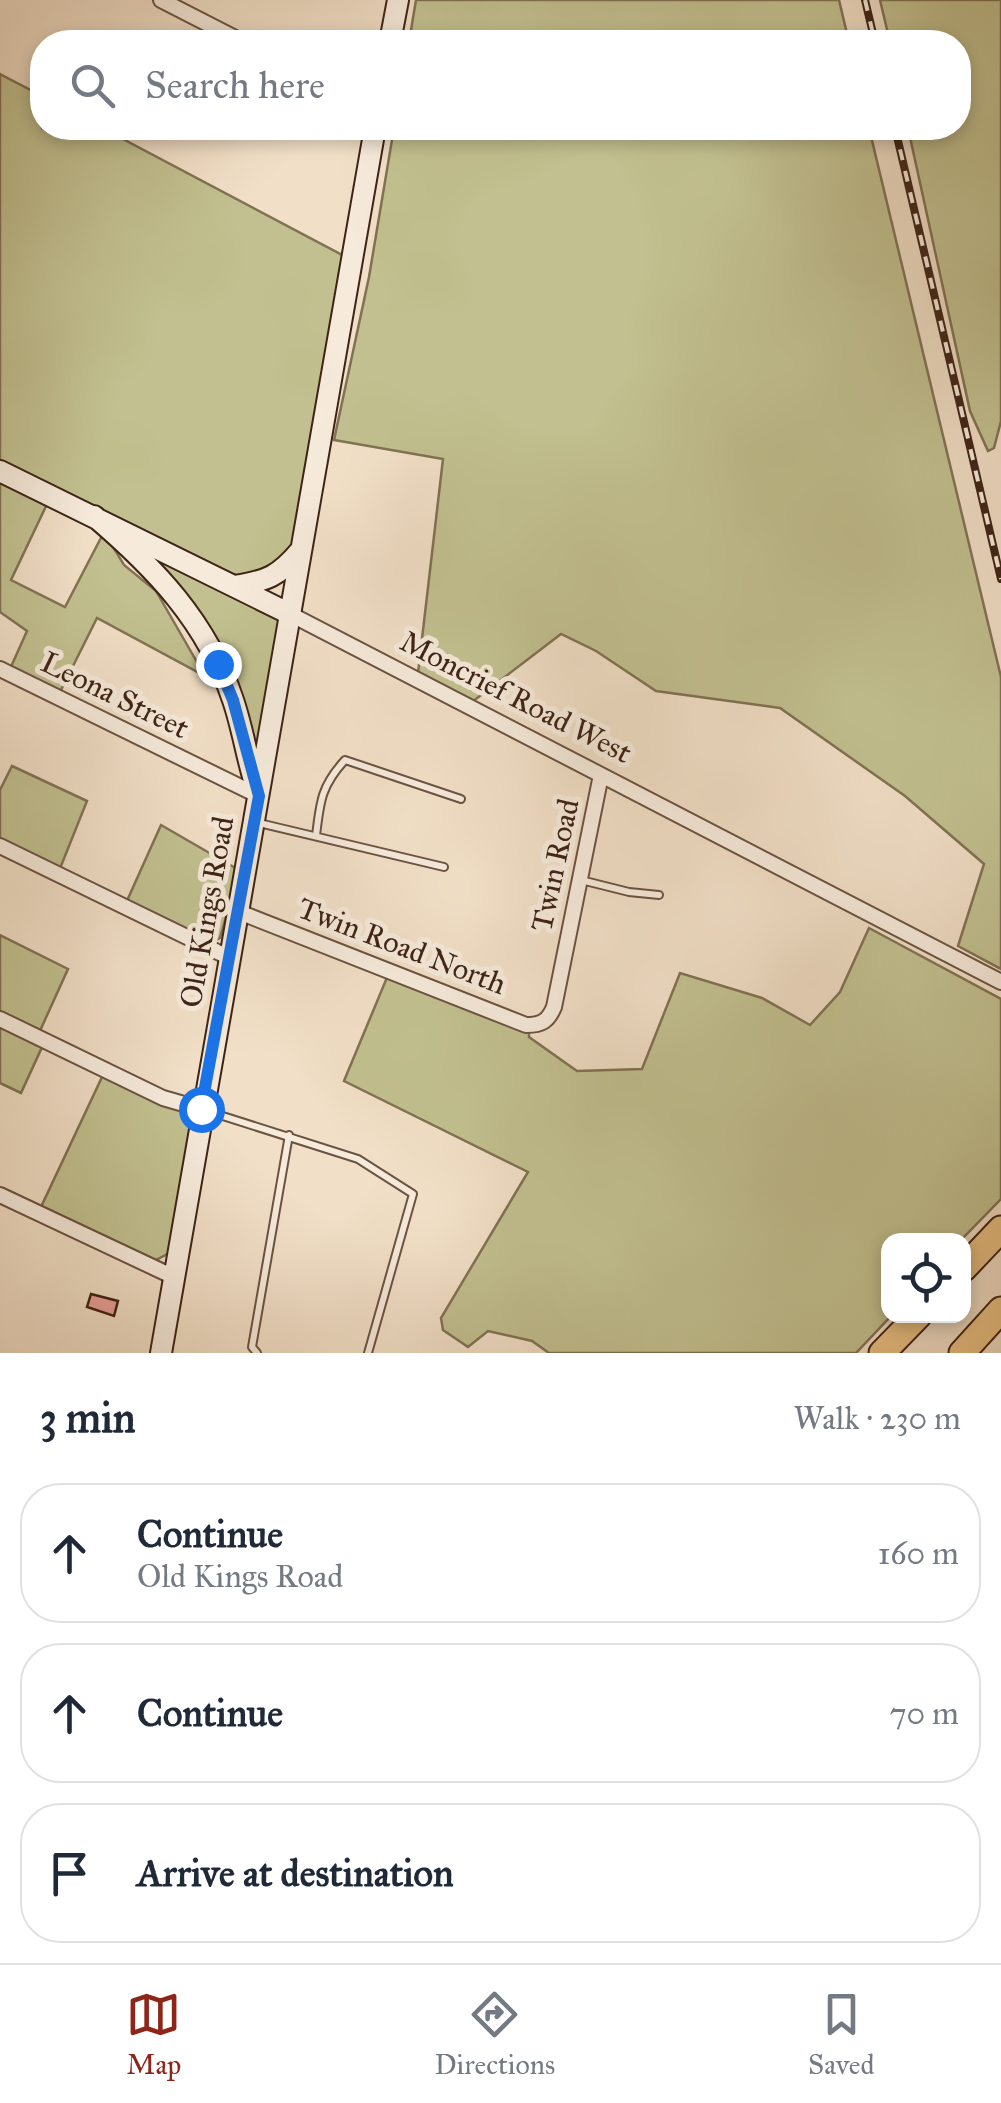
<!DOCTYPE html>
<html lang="en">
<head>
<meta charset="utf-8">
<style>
	:root { --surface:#fff; --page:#f2f2f3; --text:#1f2937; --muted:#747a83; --line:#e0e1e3; --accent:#8f2418 }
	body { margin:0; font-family:"IM FELL Great Primer",serif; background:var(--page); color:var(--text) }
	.controls { position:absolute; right:30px; bottom:30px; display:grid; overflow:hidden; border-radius:20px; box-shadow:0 5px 15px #0003 }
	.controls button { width:90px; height:90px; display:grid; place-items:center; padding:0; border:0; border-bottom:2px solid var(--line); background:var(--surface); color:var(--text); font:50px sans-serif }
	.stop { position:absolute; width:30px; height:30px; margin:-22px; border:8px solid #1a73e8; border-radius:50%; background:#fff }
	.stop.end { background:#1a73e8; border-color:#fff; box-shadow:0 2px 10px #0008 }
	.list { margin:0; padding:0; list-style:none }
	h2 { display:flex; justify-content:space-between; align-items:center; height:130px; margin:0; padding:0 40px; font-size:42px }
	h2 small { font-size:32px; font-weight:400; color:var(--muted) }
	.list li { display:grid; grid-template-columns:65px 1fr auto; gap:30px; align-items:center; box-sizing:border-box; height:140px; margin:0 20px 20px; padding:0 20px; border:2px solid var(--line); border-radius:40px }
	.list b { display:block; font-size:38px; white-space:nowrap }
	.list p { margin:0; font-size:32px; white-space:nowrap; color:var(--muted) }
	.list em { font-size:32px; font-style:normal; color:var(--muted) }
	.icon { flex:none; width:55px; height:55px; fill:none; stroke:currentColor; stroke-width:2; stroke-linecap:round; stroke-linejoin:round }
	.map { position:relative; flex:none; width:1001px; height:1353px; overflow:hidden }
	.search { position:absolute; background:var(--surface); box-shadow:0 5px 15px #0003; left:30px; right:30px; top:30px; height:110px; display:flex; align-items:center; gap:25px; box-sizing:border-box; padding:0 35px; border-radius:40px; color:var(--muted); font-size:38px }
	.sheet { height:610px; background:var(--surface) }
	nav { display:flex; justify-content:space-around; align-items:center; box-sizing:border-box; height:140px; border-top:2px solid var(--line); background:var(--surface); font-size:28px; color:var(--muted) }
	nav a { display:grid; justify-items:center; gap:5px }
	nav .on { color:var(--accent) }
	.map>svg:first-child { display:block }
</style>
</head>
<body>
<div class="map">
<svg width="1001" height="1353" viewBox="0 0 1001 1353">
	<rect width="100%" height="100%" fill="#f1dfc7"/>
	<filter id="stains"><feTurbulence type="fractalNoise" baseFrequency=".002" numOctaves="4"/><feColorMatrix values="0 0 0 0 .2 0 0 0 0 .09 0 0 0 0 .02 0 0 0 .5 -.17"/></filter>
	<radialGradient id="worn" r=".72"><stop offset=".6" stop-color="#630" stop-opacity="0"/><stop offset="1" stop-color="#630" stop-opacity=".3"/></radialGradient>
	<path fill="#c2c090" stroke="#807253" stroke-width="2.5" d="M416,0H839L849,42H409Z
		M880,0H1001V421L994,448L988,451L970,411L908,128H958V42H890Z
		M0,74L42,96V128H102L346,257L295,544C278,569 253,578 223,574L0,464Z
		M394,128H869L1001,677V969L958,946L984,864L905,796L780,708L656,691L596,651L561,634L472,702L418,673L443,459L334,440L369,277Z
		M0,478L48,502L11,580L65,607L104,532L124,565L156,591L205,676L97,618L59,694L10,669L27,631L0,612Z
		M140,546L273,613L279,621L257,764L237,695Z
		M12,766L87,801L59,871L0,842V790Z
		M161,825L239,870L220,938L210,943L126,903Z
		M869,928L1001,999V1199L961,1240H888L891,1316L856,1353H549L532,1341L488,1331L468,1347L443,1330L441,1318L528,1172L344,1081L388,975L529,1031V1037L577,1071L642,1069L680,973L762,998L810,1025L840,992Z
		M0,935L68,969L39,1033L0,1013Z
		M0,1024L43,1045L21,1093L0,1083Z
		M103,1075L185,1113L192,1120L173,1251L154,1261L41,1207Z"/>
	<path fill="#e89f97" stroke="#3e2416" stroke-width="2.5" d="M91,1294L118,1301L114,1316L87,1307Z"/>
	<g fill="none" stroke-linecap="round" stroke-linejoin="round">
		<defs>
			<path id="lane" d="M255,822L444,867
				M316,836C320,802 321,786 345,760L461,799
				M581,880L629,892L659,895
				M207,1111L358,1159L413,1194L368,1353
				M257,1353L252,1347L289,1135"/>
			<path id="street" d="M161,0L243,42
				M290,614L1001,982
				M0,669L259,796
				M0,846L230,958
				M239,912L526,1025C542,1025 548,1021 554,1007L601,775
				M0,1019L163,1098L201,1109
				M0,1195L174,1277"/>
			<path id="secondary" d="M390,42L398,0
				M0,471L290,614
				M94,516C155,568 207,622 233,700C243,729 247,760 257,790
				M235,586C267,581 279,576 300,551
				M161,1353L375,128"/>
			<path id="highway" d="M964,1268L1001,1229
				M882,1353L918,1316
				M962,1353L1001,1310"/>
		</defs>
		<use href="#lane" stroke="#6b5342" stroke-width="10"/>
		<use href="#street" stroke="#6b5342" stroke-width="18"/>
		<use href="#secondary" stroke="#3e2416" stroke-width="24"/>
		<use href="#highway" stroke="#3e2416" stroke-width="29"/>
		<use href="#lane" stroke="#f6eadb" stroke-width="6"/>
		<use href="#street" stroke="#f6eadb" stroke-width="14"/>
		<use href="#secondary" stroke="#f6eadb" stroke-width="20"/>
		<use href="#highway" stroke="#e8c084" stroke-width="25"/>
		<defs>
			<path id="rail" d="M865,0L875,42
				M895,128L1001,579"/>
		</defs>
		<use href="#rail" stroke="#3e2416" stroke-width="8"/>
		<use href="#rail" stroke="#f6eadb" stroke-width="4" stroke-dasharray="11" stroke-linecap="butt"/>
	</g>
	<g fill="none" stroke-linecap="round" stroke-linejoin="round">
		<path stroke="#1a73e8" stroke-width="12" d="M201,1109L259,796L233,700L218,664"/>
	</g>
	<g text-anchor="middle" stroke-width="10" stroke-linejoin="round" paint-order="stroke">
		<g font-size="30" fill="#3e2416" stroke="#f6eadb">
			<text transform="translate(115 695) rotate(26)" y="10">Leona Street</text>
			<text transform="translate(516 697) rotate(27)" y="10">Moncrief Road West</text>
			<text transform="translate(555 865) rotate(-78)" y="10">Twin Road</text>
			<text transform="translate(207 912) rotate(-80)" y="10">Old Kings Road</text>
			<text transform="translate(402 946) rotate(21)" y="10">Twin Road North</text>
		</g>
	</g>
	<rect width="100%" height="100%" filter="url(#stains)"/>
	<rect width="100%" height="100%" fill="url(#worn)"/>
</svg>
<div class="controls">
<button><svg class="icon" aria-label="locate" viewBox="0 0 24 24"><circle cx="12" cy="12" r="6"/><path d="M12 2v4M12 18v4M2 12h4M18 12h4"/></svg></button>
</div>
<div class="stop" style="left:201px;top:1109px"></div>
<div class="stop end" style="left:218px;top:664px"></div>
<div class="search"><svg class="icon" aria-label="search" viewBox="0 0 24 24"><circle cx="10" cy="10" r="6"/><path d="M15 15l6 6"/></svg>Search here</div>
</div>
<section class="sheet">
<h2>3 min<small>Walk · 230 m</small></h2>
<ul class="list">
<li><svg class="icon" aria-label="ahead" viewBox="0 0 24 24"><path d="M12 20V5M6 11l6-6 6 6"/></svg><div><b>Continue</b><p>Old Kings Road</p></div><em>160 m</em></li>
<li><svg class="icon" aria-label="ahead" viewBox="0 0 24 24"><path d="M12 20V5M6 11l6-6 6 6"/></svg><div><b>Continue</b></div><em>70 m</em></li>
<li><svg class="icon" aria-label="arrive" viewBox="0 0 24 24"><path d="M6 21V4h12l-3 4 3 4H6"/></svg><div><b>Arrive at destination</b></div></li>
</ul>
</section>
<nav>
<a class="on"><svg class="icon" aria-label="map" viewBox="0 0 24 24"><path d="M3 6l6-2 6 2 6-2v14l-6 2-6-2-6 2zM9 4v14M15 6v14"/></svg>Map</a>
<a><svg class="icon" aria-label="directions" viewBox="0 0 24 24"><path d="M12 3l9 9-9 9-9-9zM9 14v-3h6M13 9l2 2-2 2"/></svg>Directions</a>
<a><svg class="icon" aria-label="saved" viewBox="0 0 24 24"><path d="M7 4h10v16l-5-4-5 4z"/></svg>Saved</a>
</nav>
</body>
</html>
